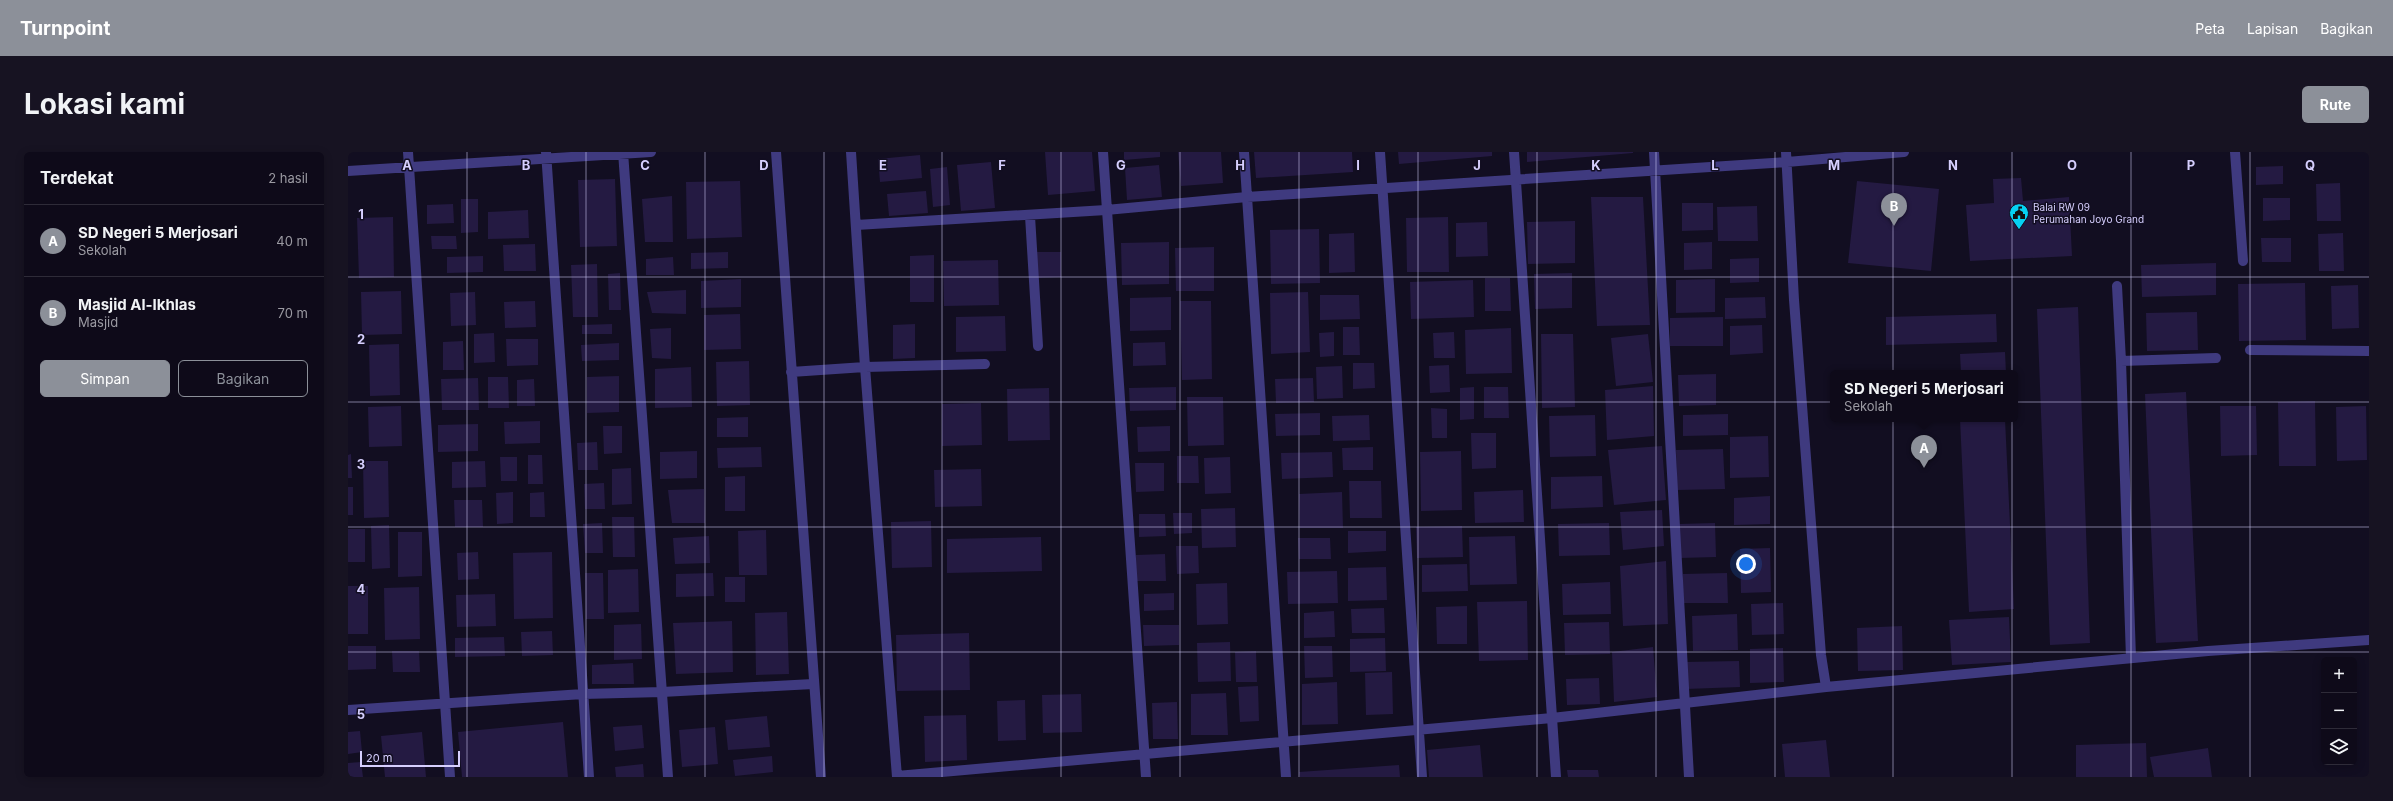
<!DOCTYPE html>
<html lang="id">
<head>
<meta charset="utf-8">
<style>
	:root { --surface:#0e0a19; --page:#171322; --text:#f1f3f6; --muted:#9b9aa2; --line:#2e2b38; --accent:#8c9099 }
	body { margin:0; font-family:Inter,sans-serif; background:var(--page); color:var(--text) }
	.controls { position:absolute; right:12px; bottom:12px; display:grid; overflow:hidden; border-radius:6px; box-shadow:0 2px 10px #0003 }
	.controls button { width:36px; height:36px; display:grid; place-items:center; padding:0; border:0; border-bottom:1px solid var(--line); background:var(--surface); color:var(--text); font:20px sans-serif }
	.scale { position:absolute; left:12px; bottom:10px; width:100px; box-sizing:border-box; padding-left:4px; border:2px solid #d6cffe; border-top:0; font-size:11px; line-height:14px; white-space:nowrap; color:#d6cffe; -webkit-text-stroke:3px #120e21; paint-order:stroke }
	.you { position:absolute; left:1398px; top:412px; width:14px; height:14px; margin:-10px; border:3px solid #fff; border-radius:50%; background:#1a73e8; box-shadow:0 0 0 6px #1a73e833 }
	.badge { display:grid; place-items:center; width:26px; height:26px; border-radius:50%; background:var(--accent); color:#fff; font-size:13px; font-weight:700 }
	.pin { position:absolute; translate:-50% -33px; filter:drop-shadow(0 1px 2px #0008) }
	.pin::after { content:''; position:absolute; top:21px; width:14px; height:12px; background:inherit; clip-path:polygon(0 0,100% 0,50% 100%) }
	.popup { position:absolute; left:1482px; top:218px; width:188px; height:52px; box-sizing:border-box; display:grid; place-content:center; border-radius:6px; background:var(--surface); filter:drop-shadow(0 1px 3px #0005); font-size:13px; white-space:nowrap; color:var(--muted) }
	.popup b { font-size:15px; color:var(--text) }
	.popup::after { content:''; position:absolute; left:50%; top:100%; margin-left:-8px; border:8px solid transparent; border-top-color:var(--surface) }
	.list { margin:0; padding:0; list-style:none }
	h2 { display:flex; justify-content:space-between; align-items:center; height:52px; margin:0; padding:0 16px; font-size:17px }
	h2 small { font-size:13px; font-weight:400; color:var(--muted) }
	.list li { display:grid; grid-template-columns:26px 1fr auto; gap:12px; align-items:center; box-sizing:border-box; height:72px; padding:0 16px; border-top:1px solid var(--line) }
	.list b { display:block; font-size:15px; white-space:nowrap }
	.list p { margin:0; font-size:13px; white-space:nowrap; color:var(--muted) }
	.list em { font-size:13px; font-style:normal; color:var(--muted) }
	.actions { display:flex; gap:8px; padding:12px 16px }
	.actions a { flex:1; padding:9px 0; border:1px solid var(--accent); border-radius:6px; text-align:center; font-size:14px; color:var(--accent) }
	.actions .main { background:var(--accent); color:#fff }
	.icon { flex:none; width:22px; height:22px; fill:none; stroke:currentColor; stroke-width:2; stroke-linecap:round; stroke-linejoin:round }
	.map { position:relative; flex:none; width:2021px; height:625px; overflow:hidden; border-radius:6px }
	header { display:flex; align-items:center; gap:24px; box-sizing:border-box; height:56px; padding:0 20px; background:var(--accent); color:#fff }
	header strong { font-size:19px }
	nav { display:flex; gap:22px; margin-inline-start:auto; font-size:14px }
	.intro { display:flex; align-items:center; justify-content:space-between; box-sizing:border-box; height:96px; padding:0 24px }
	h1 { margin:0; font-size:28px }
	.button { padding:10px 18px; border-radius:6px; background:var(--accent); color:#fff; font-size:14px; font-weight:700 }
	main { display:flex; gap:24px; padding:0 24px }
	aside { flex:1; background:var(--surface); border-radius:6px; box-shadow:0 2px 10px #0003 }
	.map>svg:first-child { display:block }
</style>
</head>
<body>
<header>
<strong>Turnpoint</strong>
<nav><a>Peta</a><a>Lapisan</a><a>Bagikan</a></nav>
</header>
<div class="intro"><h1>Lokasi kami</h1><a class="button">Rute</a></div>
<main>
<aside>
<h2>Terdekat<small>2 hasil</small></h2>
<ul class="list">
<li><span class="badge">A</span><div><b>SD Negeri 5 Merjosari</b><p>Sekolah</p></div><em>40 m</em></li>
<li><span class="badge">B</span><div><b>Masjid Al-Ikhlas</b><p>Masjid</p></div><em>70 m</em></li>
</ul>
<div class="actions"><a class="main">Simpan</a><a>Bagikan</a></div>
</aside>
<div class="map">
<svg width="2021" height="625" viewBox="0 0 2021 625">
	<rect width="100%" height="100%" fill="#120e21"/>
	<path fill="#241a42" d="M697,0H744L747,39L700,43Z
		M776,0H812V5L776,8Z
		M830,0H873L875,31L833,34Z
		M906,0H1004L1005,20L908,26Z
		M1050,0H1144V4L1051,12Z
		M1179,0H1285V1L1179,10Z
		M572,3L574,26L532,30L530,7Z
		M643,10L647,56L613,59L609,13Z
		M811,13L814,45L779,48L777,16Z
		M1935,14V32L1908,33V15Z
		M599,15L602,53L585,55L582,17Z
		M1673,26L1675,49L1721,45L1724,104L1622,109L1618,53L1646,51L1645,27Z
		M267,27L269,94L232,95L230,28Z
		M392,29L394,85L339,87L338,30Z
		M1509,29L1591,37L1583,119L1500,111Z
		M1992,31L1993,69H1969L1968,32Z
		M578,39L580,61L541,64L539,42Z
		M324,44L325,90H297L294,47Z
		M1243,45H1295L1302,173L1249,174Z
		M1915,46H1942V68L1915,69Z
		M113,47H130V80L113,81Z
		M1334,51H1365V78L1334,79Z
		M105,52L106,71L79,72V53Z
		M1409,54L1410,89H1370L1369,55Z
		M180,58L181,86L140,87V60Z
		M45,65L46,125L11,126L9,66Z
		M1100,65L1101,120H1059L1058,66Z
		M1227,69V111L1180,112L1179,70Z
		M1139,70L1140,104L1108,105V71Z
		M971,77L972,131L923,132L922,78Z
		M1006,81L1007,120L981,121V82Z
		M1995,81L1996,119H1971L1970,82Z
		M83,84H108L109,97H84Z
		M1913,86H1943V110H1914Z
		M821,90V132L774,133L773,91Z
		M1364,90V117L1336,118V91Z
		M187,92L188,119H156L155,93Z
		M866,95V139H828L827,96Z
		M380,100V116L343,117V101Z
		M687,100H713V125L688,126Z
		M586,103V150H562V104Z
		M135,104V120L99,121V105Z
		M325,105L326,123H298V107Z
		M1411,106V130L1382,131V107Z
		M650,108L651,153L596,154L595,109Z
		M1868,111V143L1794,145L1793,113Z
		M249,112L250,165H225L223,113Z
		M272,121L273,158H261L260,122Z
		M1224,121V156L1187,157L1186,122Z
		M1137,126H1162L1163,159H1137Z
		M393,127V155L353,156V129Z
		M1367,127V160L1328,161V128Z
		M1125,128L1126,165L1063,167L1062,130Z
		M1957,131L1958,188L1891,189L1890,132Z
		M2010,133L2011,176L1984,177L1983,134Z
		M338,138V162L304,161L299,140Z
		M53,139L54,182L14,183L13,140Z
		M127,140L128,173L103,174L102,141Z
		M960,140L962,200L923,202L922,141Z
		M972,143H1011L1012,167L972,168Z
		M823,145V178L782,179V146Z
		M1417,145L1418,166L1377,167V146Z
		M187,149L188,175L157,176L156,150Z
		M832,149H863L864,227L834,228Z
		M1730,155L1742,491L1702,493L1689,157Z
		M1849,160L1850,198L1799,199L1798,161Z
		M392,162L393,197L356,198V163Z
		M1648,162L1649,190L1538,193V165Z
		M657,164L658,199L608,200V165Z
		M1375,165V194H1322V166Z
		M264,172V182H234V173Z
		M567,172V206L545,207V173Z
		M1414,173L1415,201L1382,203V174Z
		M995,175H1011L1012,203H995Z
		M323,176V207L304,206L302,177Z
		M1163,176L1164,221L1118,222L1117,178Z
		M986,180V204L972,205L971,181Z
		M1106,180L1107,206H1086L1085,181Z
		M146,181L147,210L126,211V182Z
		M1193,182H1225L1227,255L1194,256Z
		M1300,182L1305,230L1268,234L1263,186Z
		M158,187H190V213L159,214Z
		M115,189L116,218H95V190Z
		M817,190L818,213L785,214V191Z
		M271,191V208L234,209L233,193Z
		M51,192L52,243L22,244L21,193Z
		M1657,200L1658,221H1613L1612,202Z
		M401,209L402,253L369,254L368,210Z
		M1005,211H1026L1027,236L1005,237Z
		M1101,213L1102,240L1082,241L1081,214Z
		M994,214L995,246L969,247L968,215Z
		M343,215L344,255L307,256V217Z
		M1368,222V253L1331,254L1330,223Z
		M271,224V260L239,261V225Z
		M140,225H160L161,256H140Z
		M130,226L131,258H94L93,227Z
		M965,226L966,250L928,251L927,227Z
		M186,227L187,254H169V228Z
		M1305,234L1306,284L1259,288L1257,238Z
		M828,235V258L782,259L781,236Z
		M1126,235V267L1112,268V236Z
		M1136,235H1160L1161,266H1136Z
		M701,236L702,288L660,289L659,237Z
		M1838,240L1850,489L1808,491L1797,242Z
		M839,245H875L876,293L840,294Z
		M1967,249L1968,314H1931L1930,250Z
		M633,251L634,293L594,294V252Z
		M53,254L54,294L21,295L20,255Z
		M1872,254H1908L1909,303L1873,304Z
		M2018,254L2019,308L1989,309L1988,255Z
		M1083,256L1099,257V286H1084Z
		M972,261V283L928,284L927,262Z
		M1380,262V283L1335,284V263Z
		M1021,263L1022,288L985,289L984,264Z
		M1247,263L1248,304L1202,305L1201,264Z
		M400,265V285H369V266Z
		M1612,267H1657L1666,457L1621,460Z
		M192,269V291L157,292L156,270Z
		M130,272V299L90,300V273Z
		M255,274H274V301L256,302Z
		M822,274V299L790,300L789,275Z
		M1123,281H1148V316L1124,317Z
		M1420,284L1421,325L1382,326V285Z
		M249,290L250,318H230L229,291Z
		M1314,294L1318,348L1266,353L1260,298Z
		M413,295L414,315L370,316L369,296Z
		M1025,295V318H995L994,296Z
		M1375,297L1377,337L1329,338L1328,298Z
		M349,299V326L312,327V300Z
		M1113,299L1114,358L1073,359L1072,300Z
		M984,300L985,325L934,327L933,301Z
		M3,302L4,326H0V303Z
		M180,303H194L195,332H180Z
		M829,304H850L851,331H829Z
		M152,305H169V329H153Z
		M882,305L883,341L857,342L856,306Z
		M15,309H40L41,365L16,366Z
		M137,309L138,335L104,336V310Z
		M787,311H816V339L788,340Z
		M283,316L284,352L264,353V317Z
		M633,317L634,354L587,355L586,318Z
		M397,324V359H377V325Z
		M1254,324L1255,355L1203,357V325Z
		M1001,329H1033L1034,366H1002Z
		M256,331L257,357H237L236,332Z
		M0,335H5V363H0Z
		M356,337L357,371H324L320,338Z
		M1175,338L1176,370L1127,371L1126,340Z
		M165,340V371L149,372L148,341Z
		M196,340L197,365H182V341Z
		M994,340L995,376H952L951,342Z
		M1422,344V372L1386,373V346Z
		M106,348H134L135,375H107Z
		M887,356L888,395L854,396L853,357Z
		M1314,358L1316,394L1275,398L1272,360Z
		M825,361H844V381L826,382Z
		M791,362H817L818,384L791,385Z
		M264,365H286L287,405H265Z
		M583,369L584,415L544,416L543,370Z
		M254,371L255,401H237L235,372Z
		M1261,371L1262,403L1211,404L1210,372Z
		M1367,371L1368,405L1332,406L1331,372Z
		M41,373L42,416L24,417L23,374Z
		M1114,374L1115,405L1069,406L1068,375Z
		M0,377H17V410H0Z
		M418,378L419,423H391L390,379Z
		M1000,379H1038V399L1000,401Z
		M50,380H74V424L50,425Z
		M361,384L362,411L327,412L325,386Z
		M1167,384L1169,432L1122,433L1121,385Z
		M693,385L694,419L599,421V387Z
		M950,386H982L983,407H951Z
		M828,394H850L851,421L829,422Z
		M1422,396L1423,440L1393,441L1392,397Z
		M130,400L131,427L110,428L109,401Z
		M204,400L205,466L166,467L165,401Z
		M817,402L818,429H788V403Z
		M1318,409L1320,472L1275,474L1272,414Z
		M1119,412L1120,439L1074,440V413Z
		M1038,415L1039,448L1000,449V416Z
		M290,417L291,460L260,461V418Z
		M989,419L990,451L940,452L939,420Z
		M237,421H255L256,467H238Z
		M365,421L366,444L328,445V422Z
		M1379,421L1380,451H1335V422Z
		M377,425H397V450H377Z
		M1262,430L1263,462L1215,463L1214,432Z
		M879,431L880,472L849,473L848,432Z
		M0,434H20V482H0Z
		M71,435L72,487L37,488L36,436Z
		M826,441V458L796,459V442Z
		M147,442L148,474L109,475L108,443Z
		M1179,449L1180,508L1131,509L1129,450Z
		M1435,451L1436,482L1404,483L1403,452Z
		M1119,454V492H1089L1088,455Z
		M1036,456L1037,481H1004L1003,457Z
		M986,459L987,485L956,486V461Z
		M439,460L441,522L408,523L407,461Z
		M1389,462L1390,498L1345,499L1344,464Z
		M1661,465L1663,510L1604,513L1601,468Z
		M384,469L385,520L328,522L325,471Z
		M1261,470L1262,502L1217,503L1216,471Z
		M293,472L294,507L266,508V473Z
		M795,473H831V493L796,494Z
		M1554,474L1555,518L1510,519L1509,476Z
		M204,479L205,503L174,504L173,480Z
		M621,481L622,538L549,539L548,483Z
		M156,485L157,504L107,505V486Z
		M1037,486L1038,519L1002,520V487Z
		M882,490L883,529L850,530L849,491Z
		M0,494H28V517L0,518Z
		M956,494H984L985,525L957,526Z
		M1305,495L1309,545L1266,550L1264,500Z
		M1435,496L1436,530L1402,531V497Z
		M44,499H71L72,520H45Z
		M908,499L909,530H888L887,500Z
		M1391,509L1392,535L1338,537L1337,510Z
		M285,511L286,532H244V513Z
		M1044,520L1045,562L1018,563L1017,521Z
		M1251,526L1252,552L1219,553L1218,527Z
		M989,530L990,572L954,573V532Z
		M910,534L911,569L892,570L890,535Z
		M878,541L880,583H843V542Z
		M733,542L734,580L695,581L694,543Z
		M677,548L678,588L650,589L649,549Z
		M829,550L830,587H805L804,551Z
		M618,563L619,608L577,610L576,564Z
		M419,564L422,595L380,598L377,568Z
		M215,570L220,625H114L110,580Z
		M294,573L296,596L267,599L265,575Z
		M367,575L370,612L334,615L331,578Z
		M12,579L14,600L0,602V580Z
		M74,580L78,625H37L33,584Z
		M1478,588L1482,625H1437L1434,592Z
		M1798,591L1799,625H1728V593Z
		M1132,593L1135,625H1081L1079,598Z
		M1860,596L1864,625H1806L1802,605Z
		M424,604L425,620L387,624L385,608Z
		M13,610L15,625H0V611Z
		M295,612L296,625H268L267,615Z
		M1051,613L1052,625H952L951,620Z
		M1219,618H1250L1251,625H1220Z"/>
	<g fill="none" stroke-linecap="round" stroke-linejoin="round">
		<path stroke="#3f3a7f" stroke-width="10" d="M60,0L102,625
			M198,0L241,625
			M275,0L320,625
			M428,0L473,625
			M503,0L517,215L549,625
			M755,0L798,625
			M896,0L938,625
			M1032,0L1074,625
			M1166,0L1208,625
			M1306,0L1341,625
			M1438,0L1446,148L1473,503L1478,535
			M1887,0L1895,109
			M0,19L303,0
			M682,64L690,194
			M508,73L758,58L899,45L1439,10L1556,0
			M1769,134L1773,209L1783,506
			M1902,198L2021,199
			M1773,209L1868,206
			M443,220L517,215L637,212
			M0,558L235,542L314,540L465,532
			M549,624L1204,566L1478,535L1860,499L2021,488"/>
	</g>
	<path fill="none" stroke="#d6cffe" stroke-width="1" stroke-opacity="0.55" d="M119,0V625M238,0V625M357,0V625M476,0V625M594,0V625M713,0V625M832,0V625M951,0V625M1070,0V625M1189,0V625M1308,0V625M1427,0V625M1545,0V625M1664,0V625M1783,0V625M1902,0V625M0,125H2021M0,250H2021M0,375H2021M0,500H2021"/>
	<defs>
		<symbol id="civic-pin" viewBox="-11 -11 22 30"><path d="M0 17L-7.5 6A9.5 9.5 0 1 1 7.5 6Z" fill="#06d2f3" stroke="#120e21"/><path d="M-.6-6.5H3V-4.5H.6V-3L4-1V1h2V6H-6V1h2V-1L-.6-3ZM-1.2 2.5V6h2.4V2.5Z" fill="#111"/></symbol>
	</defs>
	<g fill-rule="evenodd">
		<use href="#civic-pin" x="1660" y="50" width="22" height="30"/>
	</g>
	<g text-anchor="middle" stroke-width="3" stroke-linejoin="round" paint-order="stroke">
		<g font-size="10" fill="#d6cffe" stroke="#120e21" text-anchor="start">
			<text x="1685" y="59">Balai RW 09<tspan x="1685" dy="12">Perumahan Joyo Grand</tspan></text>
		</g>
	</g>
	<g font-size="13" text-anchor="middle" font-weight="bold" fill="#d6cffe" stroke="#120e21" stroke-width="3" stroke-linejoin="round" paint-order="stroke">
		<text x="59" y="18">A</text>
		<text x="178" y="18">B</text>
		<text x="297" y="18">C</text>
		<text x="416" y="18">D</text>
		<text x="535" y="18">E</text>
		<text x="654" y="18">F</text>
		<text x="773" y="18">G</text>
		<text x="892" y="18">H</text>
		<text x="1010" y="18">I</text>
		<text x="1129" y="18">J</text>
		<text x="1248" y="18">K</text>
		<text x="1367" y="18">L</text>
		<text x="1486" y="18">M</text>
		<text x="1605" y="18">N</text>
		<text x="1724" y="18">O</text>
		<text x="1843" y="18">P</text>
		<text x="1962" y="18">Q</text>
		<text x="13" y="67">1</text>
		<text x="13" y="192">2</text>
		<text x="13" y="317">3</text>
		<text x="13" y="442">4</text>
		<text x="13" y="567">5</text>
	</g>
</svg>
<div class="controls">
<button>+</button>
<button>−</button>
<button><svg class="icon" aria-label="layers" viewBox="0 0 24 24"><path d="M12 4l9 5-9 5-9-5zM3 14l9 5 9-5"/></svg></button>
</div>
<div class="scale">20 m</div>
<div class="you"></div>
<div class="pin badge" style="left:1576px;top:316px">A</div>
<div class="popup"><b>SD Negeri 5 Merjosari</b>Sekolah</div>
<div class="pin badge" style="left:1546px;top:74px">B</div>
</div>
</main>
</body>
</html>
